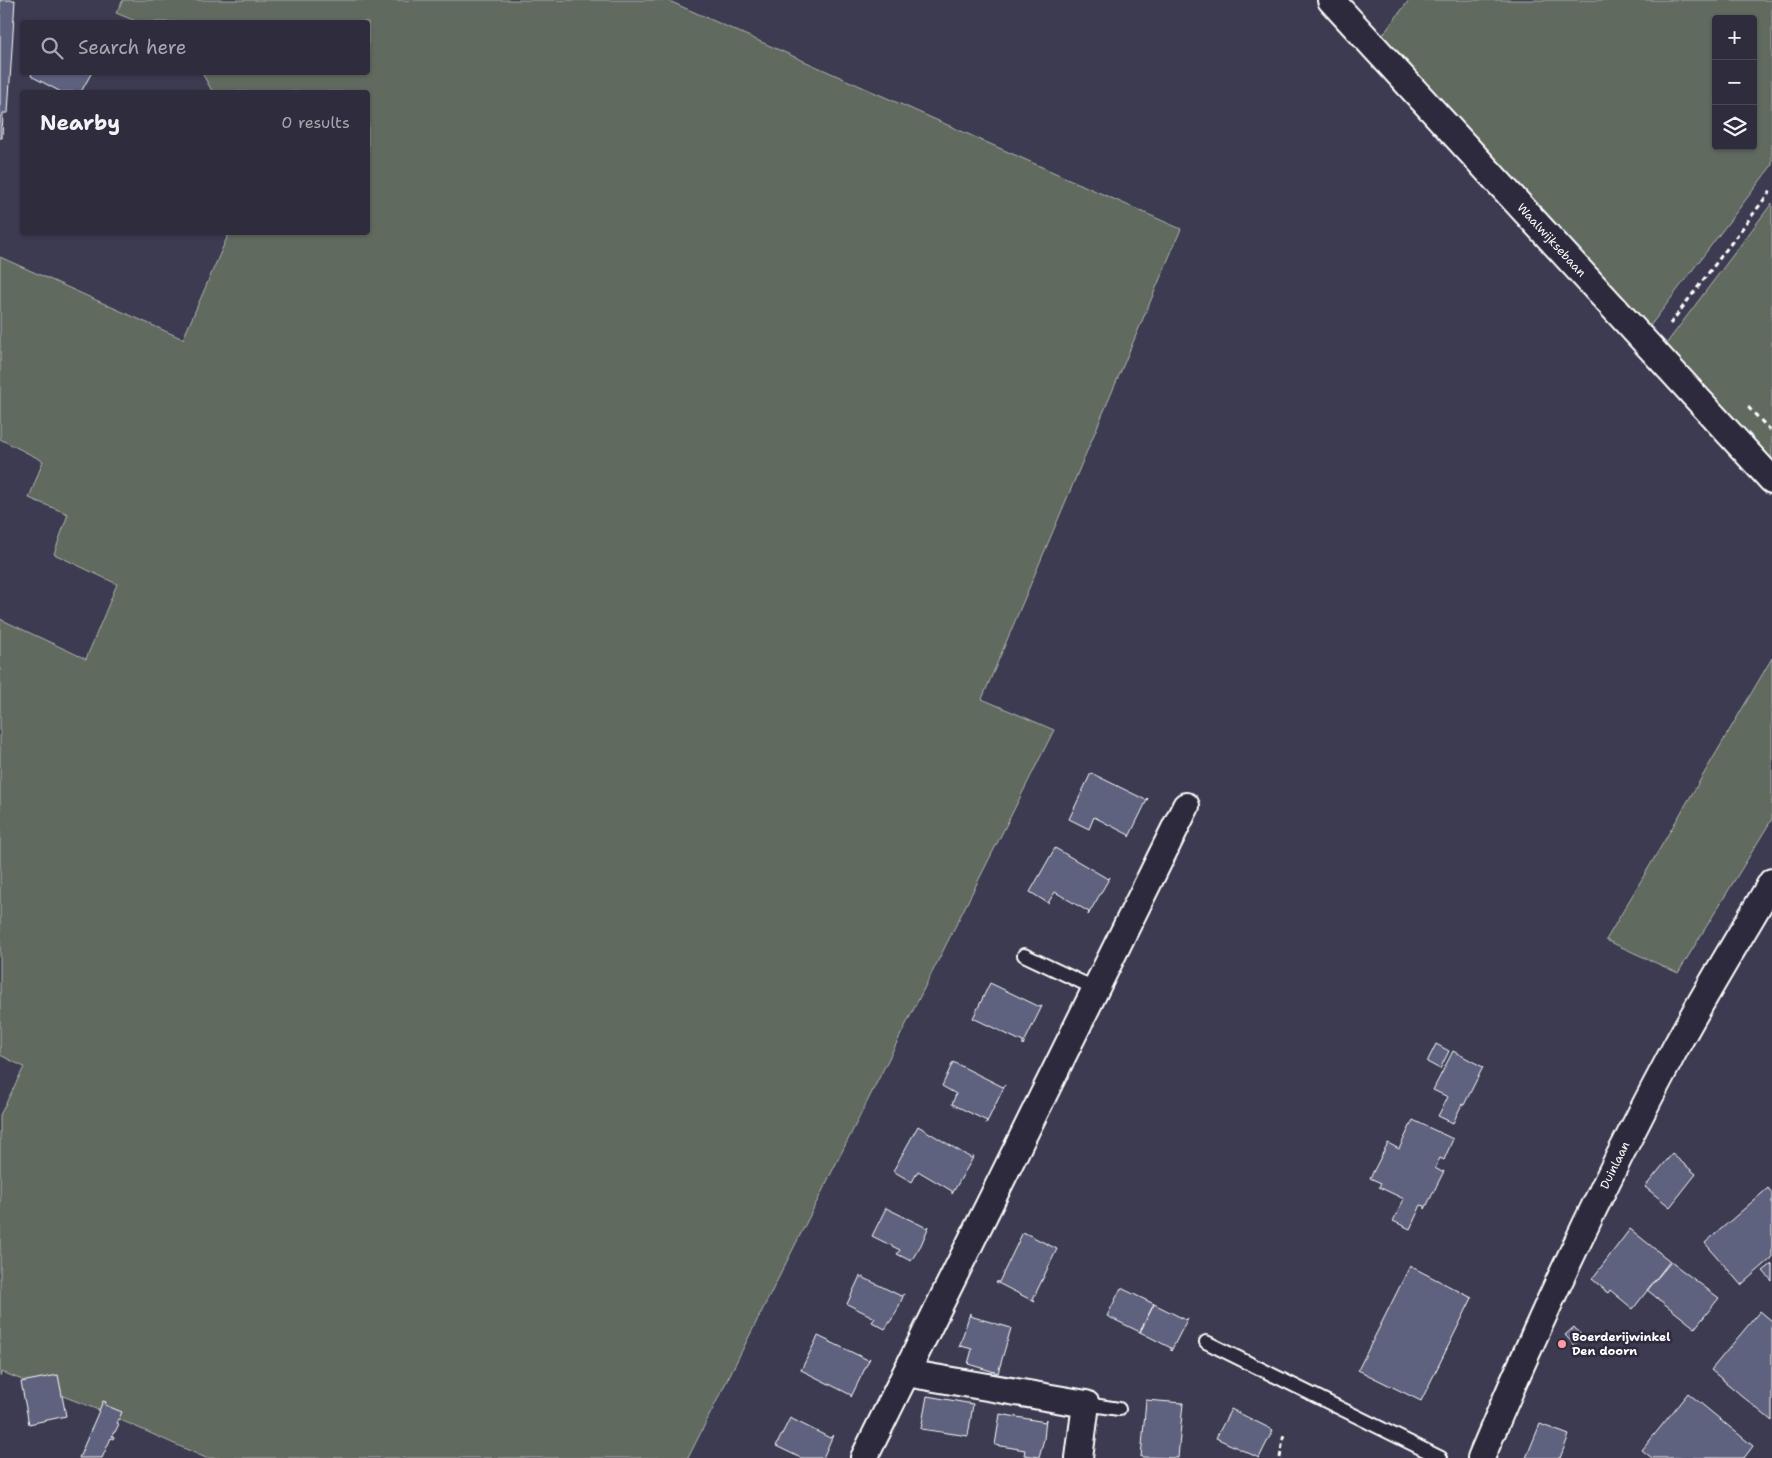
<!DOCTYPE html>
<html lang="en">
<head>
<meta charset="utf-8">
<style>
	:root { --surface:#2e2c3d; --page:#363444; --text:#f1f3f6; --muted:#a7a7b0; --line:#494857 }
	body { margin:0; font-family:"Shantell Sans",sans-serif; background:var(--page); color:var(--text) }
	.controls { position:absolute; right:15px; top:15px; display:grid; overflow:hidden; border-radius:5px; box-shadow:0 1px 4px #0004 }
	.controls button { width:45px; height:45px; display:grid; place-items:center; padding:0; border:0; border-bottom:1px solid var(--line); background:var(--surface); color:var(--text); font:25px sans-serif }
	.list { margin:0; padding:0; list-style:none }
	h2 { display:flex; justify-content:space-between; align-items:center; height:65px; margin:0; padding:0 20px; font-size:21px }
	h2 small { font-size:16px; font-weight:400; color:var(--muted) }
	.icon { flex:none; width:28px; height:28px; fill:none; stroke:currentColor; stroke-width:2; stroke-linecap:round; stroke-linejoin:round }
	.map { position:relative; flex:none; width:1772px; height:1458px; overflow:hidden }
	.search { position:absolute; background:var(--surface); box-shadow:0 1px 4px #0004; left:20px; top:20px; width:350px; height:55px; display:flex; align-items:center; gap:12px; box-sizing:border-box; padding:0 18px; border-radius:5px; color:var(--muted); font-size:19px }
	.panel { position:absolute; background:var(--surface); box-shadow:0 1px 4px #0004; left:20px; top:90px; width:350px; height:145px; border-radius:5px }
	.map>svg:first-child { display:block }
</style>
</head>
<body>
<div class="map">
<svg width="1772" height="1458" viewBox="0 0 1772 1458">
	<rect width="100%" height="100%" fill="#3d3b51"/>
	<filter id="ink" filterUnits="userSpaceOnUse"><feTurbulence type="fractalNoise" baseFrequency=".02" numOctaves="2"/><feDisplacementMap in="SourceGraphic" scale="10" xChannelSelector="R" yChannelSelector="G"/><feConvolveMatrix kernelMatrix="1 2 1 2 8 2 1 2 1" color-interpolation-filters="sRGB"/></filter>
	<g filter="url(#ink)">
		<path fill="#616b5f" stroke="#b0b5af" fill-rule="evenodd" d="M123,0H667L1181,229L982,699L1054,730L688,1458H206L96,1409L2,1372L0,1376V1115L24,1067L0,1055V619L86,659L117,584L54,554L68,514L29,498L43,461L0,439V257L183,339L229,233L368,232V92H217L212,91L202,73L368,72V22H138L116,13Z
			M1409,0H1772V165L1644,334L1376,44ZM1716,19H1753V146H1716Z
			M1772,203V473L1660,352Z
			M1772,658V819L1678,973L1606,940Z"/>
		<path fill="#5f627f" stroke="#fff" d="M0,0H15L8,113H3L2,138H0Z
			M32,72H92L81,92H61L31,76Z
			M1091,773L1146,800L1148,798L1129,837V835L1094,817L1089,829L1069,819Z
			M1055,848L1108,879L1110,877L1088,915L1089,912L1055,892L1048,903L1030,892Z
			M990,983L1040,1007L1042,1006L1023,1045V1042L973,1018Z
			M1436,1044L1449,1051L1440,1069L1427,1062Z
			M1453,1051L1483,1067L1464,1105L1462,1104L1453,1123L1438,1116L1448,1097L1433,1090Z
			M953,1062L1003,1087L1005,1085L986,1124L987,1121L952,1104L956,1094L942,1086Z
			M1413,1120L1453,1139L1444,1160L1440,1158L1435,1168L1442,1172L1444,1171L1425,1209V1206L1421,1205L1410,1229L1393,1221L1404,1199L1379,1187L1381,1183L1370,1178L1388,1143L1399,1149Z
			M918,1126L971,1158L974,1156L952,1194V1191L918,1171L912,1182L893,1171Z
			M1672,1154L1696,1174L1670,1207L1645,1187Z
			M1768,1188L1772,1193V1258L1741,1285L1705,1243Z
			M886,1208L927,1228L929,1226L921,1245L911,1261L897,1254L900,1250L872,1236Z
			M1630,1229L1670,1261L1633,1309L1610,1290L1608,1293L1605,1291V1290L1592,1279Z
			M1023,1232L1057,1249L1033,1299L1035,1302L996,1282H999Z
			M1671,1262L1719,1298L1695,1328L1647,1290Z
			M1772,1264V1281L1763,1271Z
			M1410,1266L1472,1298L1421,1401L1358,1370Z
			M860,1276L901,1296L904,1294L896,1313L885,1329L872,1322L875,1318L847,1304Z
			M1121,1288L1154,1304L1140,1332L1107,1316Z
			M1154,1304L1186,1320L1188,1318L1171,1351V1348L1140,1332Z
			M1760,1311L1772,1321V1421L1711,1370Z
			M970,1313V1316L1011,1328L998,1373L968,1364L972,1349L961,1346L959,1348Z
			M1574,1327L1583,1337L1574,1345L1565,1335Z
			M818,1336L868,1360L870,1358L851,1397V1395L801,1370Z
			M58,1375L66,1416L29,1424L21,1382Z
			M1688,1393L1753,1446L1744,1458H1652L1642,1450Z
			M927,1396L973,1404L968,1436L921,1429Z
			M1146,1400L1183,1403L1178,1458L1141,1457Z
			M103,1401L106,1402L105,1405L122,1412L117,1423L119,1424L115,1432H114L112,1436L114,1437L113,1439L111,1438L102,1458H79Z
			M1231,1409L1273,1430L1259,1458L1216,1438Z
			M1000,1414L1045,1422L1046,1419L1044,1439L1039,1457L1024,1455L1025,1450L995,1445Z
			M790,1418L830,1438L833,1435L823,1458H801L776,1446Z
			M1540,1424L1569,1435L1560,1458H1526Z"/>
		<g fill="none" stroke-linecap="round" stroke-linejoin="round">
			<defs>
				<path id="lane" d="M1024,955L1096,989
					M1206,1342L1441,1458
					M1086,1404L1119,1409"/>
				<g id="street">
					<path id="s1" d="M1331,0L1772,480"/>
					<path d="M906,1373L1086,1404L1079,1458"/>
					<path d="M864,1458L1186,806"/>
					<path id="s2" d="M1481,1458C1540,1318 1605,1179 1677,1045C1707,990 1740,936 1772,882"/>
				</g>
			</defs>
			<use href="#lane" stroke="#fff" stroke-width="16"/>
			<use href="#street" stroke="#fff" stroke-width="30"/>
			<path stroke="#fff" stroke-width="3" stroke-dasharray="5 4" stroke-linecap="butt" d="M1670,324L1772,189
				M1748,407L1772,432
				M1280,1458L1284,1433"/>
			<use href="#lane" stroke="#2f2a3d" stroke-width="12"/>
			<use href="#street" stroke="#2f2a3d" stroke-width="26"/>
		</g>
	</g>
	<circle fill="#ff9aa2" stroke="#2f2a3d" stroke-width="2" cx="1562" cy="1344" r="5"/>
	<g text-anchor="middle" stroke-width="5" stroke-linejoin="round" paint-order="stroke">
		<g font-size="12" fill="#fff" stroke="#2f2a3d">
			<text dy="4" stroke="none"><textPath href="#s1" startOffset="326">Waalwijksebaan</textPath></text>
			<text dy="4" stroke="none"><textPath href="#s2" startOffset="322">Duinlaan</textPath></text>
		</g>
		<g font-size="12" font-weight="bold" fill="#fff" stroke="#2f2a3d" text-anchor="start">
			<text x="1572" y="1341">Boerderijwinkel<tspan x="1572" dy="14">Den doorn</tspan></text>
		</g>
	</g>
</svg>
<div class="controls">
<button>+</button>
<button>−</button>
<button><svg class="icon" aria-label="layers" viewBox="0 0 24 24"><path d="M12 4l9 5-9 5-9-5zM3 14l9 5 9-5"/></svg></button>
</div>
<div class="search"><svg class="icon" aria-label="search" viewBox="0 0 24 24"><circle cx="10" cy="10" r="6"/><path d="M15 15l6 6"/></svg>Search here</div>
<section class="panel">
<h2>Nearby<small>0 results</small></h2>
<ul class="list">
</ul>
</section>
</div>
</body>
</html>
